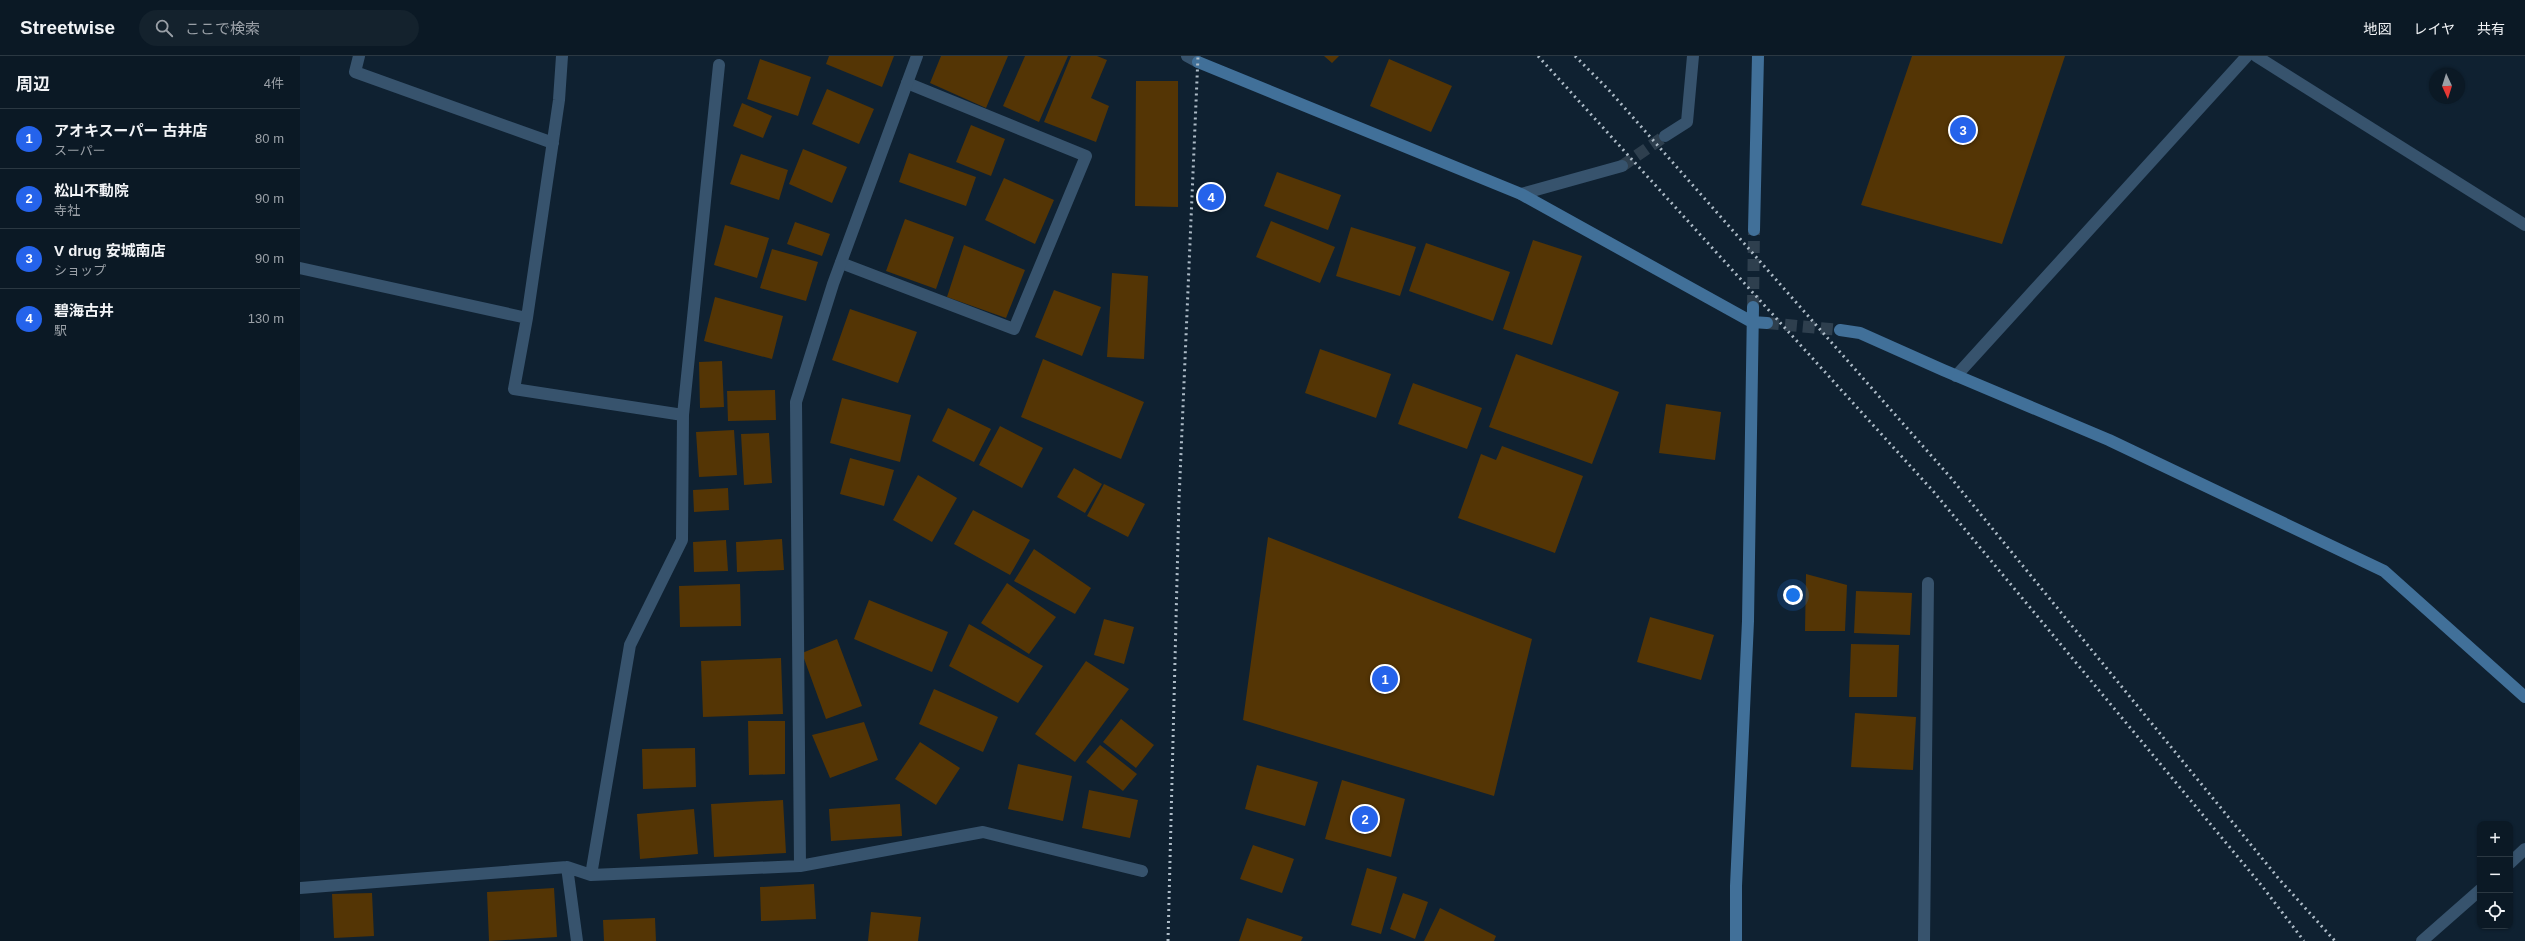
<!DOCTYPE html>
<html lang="ja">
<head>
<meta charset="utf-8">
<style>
	:root { --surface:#0b1925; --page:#14222d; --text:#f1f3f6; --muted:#9aa0a7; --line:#2b3842; --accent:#2563eb }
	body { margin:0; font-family:Helvetica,"Noto Sans JP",sans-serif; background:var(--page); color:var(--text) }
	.controls { position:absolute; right:12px; bottom:12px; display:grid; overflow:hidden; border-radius:8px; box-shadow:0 1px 3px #0004 }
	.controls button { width:36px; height:36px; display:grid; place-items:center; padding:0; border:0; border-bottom:1px solid var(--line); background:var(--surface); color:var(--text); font:20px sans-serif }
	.compass { position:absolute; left:2129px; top:12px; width:36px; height:36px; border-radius:50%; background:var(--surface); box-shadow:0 1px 3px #0004; rotate:176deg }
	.you { position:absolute; left:1493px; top:539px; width:14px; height:14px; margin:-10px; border:3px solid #fff; border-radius:50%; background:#1a73e8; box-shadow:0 0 0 6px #1a73e833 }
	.badge { display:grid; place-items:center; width:26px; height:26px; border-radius:50%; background:var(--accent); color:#fff; font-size:13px; font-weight:700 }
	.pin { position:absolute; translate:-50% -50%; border:2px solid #fff; box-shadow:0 1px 4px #0006 }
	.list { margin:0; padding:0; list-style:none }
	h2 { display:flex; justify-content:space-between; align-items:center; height:52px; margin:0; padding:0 16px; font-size:17px }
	h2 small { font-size:13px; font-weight:400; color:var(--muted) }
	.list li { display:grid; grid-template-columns:26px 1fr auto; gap:12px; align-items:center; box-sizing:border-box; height:60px; padding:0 16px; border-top:1px solid var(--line) }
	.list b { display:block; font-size:15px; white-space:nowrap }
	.list p { margin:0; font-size:13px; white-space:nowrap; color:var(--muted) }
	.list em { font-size:13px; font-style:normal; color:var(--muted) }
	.icon { flex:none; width:22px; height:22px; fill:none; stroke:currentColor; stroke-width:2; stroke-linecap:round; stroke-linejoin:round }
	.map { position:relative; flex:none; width:2225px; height:885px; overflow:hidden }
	header { display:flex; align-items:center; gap:24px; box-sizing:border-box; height:56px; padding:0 20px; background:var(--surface); border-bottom:1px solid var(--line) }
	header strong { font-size:19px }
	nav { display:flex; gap:22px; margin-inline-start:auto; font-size:14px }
	.search { width:280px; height:36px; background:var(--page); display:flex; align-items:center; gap:10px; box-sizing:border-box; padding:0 14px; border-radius:22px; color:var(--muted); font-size:15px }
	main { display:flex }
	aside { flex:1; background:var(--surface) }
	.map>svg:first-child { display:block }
</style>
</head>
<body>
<header>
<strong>Streetwise</strong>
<div class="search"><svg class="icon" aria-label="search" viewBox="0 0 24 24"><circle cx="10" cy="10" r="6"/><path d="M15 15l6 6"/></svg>ここで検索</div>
<nav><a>地図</a><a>レイヤ</a><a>共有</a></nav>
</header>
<main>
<aside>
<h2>周辺<small>4件</small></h2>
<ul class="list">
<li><span class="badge">1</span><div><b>アオキスーパー 古井店</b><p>スーパー</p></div><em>80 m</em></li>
<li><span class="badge">2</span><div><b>松山不動院</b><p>寺社</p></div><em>90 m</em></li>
<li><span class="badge">3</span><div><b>V drug 安城南店</b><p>ショップ</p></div><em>90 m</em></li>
<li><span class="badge">4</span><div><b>碧海古井</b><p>駅</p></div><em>130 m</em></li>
</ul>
</aside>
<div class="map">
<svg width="2225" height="885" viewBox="0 0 2225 885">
	<rect width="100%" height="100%" fill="#0f2131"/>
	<path fill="#543505" d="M529,0H594L582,31L526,8Z
		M641,0H708L686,52L630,27Z
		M725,0H768L739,66L703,50Z
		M771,0H797L807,4L791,42L809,50L796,86L744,66Z
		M1024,0H1039L1032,7Z
		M1612,0H1765L1702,188L1561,149Z
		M460,3L511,21L498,60L447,43Z
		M1089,3L1152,30L1131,76L1070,50Z
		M836,25H878V151L835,150Z
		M527,33L574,53L559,88L512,68Z
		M442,47L472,60L463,82L433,70Z
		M671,69L705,83L691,120L656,106Z
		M503,93L547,111L532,147L489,128Z
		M609,97L676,121L666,150L599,126Z
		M441,98L488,114L479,144L430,128Z
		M977,116L1041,139L1028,174L964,150Z
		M704,122L754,144L735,188L685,164Z
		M605,163L654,181L636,233L586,215Z
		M971,165L1035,191L1020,227L956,201Z
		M495,166L530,178L522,200L487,188Z
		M425,169L469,182L457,222L414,209Z
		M1051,171L1116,191L1100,240L1036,220Z
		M1233,184L1282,200L1252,289L1203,273Z
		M1126,187L1210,216L1193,265L1109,235Z
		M664,189L725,214L706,262L647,241Z
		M472,193L518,206L506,245L460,232Z
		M812,217L848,220L844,303L807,301Z
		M754,234L801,251L782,300L735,281Z
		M415,241L483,260L472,303L404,285Z
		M550,253L617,276L598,327L532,304Z
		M1020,293L1091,318L1076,362L1005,337Z
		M1216,298L1319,336L1292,408L1189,371Z
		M743,303L844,346L821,403L721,361Z
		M422,305L424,351L400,352L399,306Z
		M1113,327L1182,352L1167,393L1098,368Z
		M475,334L476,364L428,365L427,335Z
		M542,342L611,359L600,406L530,387Z
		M1366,348L1421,356L1415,404L1359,397Z
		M648,352L691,373L674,406L632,385Z
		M700,370L743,392L722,432L679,409Z
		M434,374L437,419L399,421L396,376Z
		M469,377L472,427L444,429L441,378Z
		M1202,390L1283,420L1255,497L1158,462L1181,398L1196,404Z
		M550,402L594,414L584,450L540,438Z
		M774,412L802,428L785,457L757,441Z
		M618,419L657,442L632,486L593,464Z
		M804,428L845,448L828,481L787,460Z
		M428,432L429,454L394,456L393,434Z
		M673,454L730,484L710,519L654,488Z
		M968,481L1232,583L1194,740L943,664Z
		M482,483L484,514L437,516L436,486Z
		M426,484L428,515L394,516L393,486Z
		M734,493L791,532L775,558L714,525Z
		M1506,518L1547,529L1545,575H1505Z
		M707,527L756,561L729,598L681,567Z
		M440,528L441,570L380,571L379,530Z
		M1556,535L1612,537L1610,579L1554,577Z
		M569,544L648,576L632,616L554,583Z
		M1350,561L1414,579L1401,624L1337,606Z
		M804,563L834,571L824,608L794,599Z
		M669,568L743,610L718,647L649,610Z
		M537,583L562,650L526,663L502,597Z
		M1551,588L1599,589L1597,641H1549Z
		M481,602L483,658L403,661L401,605Z
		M786,605L829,633L775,706L735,678Z
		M634,633L698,661L683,696L619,668Z
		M1555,657L1616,661L1613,714L1551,711Z
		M821,663L854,689L836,712L803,686Z
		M448,665H485V718L449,719Z
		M564,666L578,704L530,722L512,679Z
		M620,686L660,712L636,749L595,723Z
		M800,689L837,718L823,735L786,706Z
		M395,692L396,731L343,733L342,693Z
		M718,708L772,720L763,765L708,753Z
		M957,709L1018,726L1005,770L945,753Z
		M1042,724L1105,743L1091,801L1025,783Z
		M789,734L838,744L830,782L782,772Z
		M483,744L486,797L414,801L411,748Z
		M600,748L602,780L531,785L529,753Z
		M394,753L398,798L340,803L337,758Z
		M953,789L994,803L982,837L940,823Z
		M1067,812L1097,821L1081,878L1051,869Z
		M514,828L516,863L461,865L460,831Z
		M254,832L257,881L189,885L187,836Z
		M72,837L74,880L34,882L32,838Z
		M1103,837L1128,846L1115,883L1090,873Z
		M1140,852L1196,880L1194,885H1124Z
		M571,856L621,861L618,885H568Z
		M355,862L356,885H304L303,864Z
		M947,862L1003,881L1001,885H939Z"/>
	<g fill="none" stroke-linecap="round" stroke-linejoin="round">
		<path stroke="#2e3f4e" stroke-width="12" stroke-dasharray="12 6" stroke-linecap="butt" d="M1322,110L1365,80"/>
		<path stroke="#2e3f4e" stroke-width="12" stroke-dasharray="12 6" stroke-linecap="butt" d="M1453,251L1454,174
			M1467,267L1540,274"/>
		<path stroke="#37536d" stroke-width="12" d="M541,207L714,273L786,100L607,27"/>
		<path stroke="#37536d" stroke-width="12" d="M59,0L55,16L253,87
			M887,0L898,6
			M1956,0L2225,169
			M1365,80L1387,66L1393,0
			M1221,138L1322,110
			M0,212L227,262L259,44L262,0
			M227,262L214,333L383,359
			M1656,320L1947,0
			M2210,807L2225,793
			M500,810L496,346L533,228L617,0
			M267,811L277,885
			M291,819L330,589L382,484L383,359L419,9
			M0,832L267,811L291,819L500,810L683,776L842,815
			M1624,885L1628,527
			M2122,885L2180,834"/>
		<path stroke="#417099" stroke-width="12" d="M898,6L1221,138L1452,266L1467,267
			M1454,174L1458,0
			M1540,274L1560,277L1643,314L1809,384L2084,515L2225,641
			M1436,885V830L1448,565L1453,251"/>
		<path stroke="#aebcc8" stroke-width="3" stroke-dasharray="2 4" stroke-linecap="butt" d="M1238,0L1633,435L1962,830L2004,885
			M1275,0L1307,32L1651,422L1979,823L2035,885
			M868,885L879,444L898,0"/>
	</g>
</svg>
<div class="controls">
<button>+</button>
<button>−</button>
<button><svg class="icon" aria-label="locate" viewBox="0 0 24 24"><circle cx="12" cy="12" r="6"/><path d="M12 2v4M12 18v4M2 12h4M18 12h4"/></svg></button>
</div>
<svg class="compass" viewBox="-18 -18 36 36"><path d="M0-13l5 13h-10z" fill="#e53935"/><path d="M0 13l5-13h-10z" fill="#9aa0a7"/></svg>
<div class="you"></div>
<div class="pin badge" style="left:1085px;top:623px">1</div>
<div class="pin badge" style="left:1065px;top:763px">2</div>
<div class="pin badge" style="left:1663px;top:74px">3</div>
<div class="pin badge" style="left:911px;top:141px">4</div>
</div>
</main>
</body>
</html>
